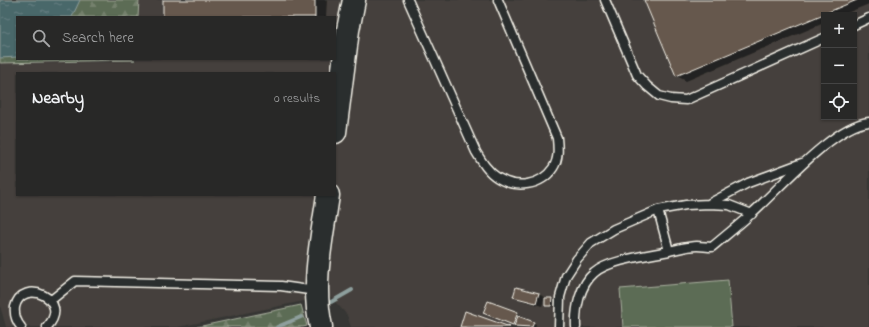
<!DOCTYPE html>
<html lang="en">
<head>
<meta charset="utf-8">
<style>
	:root { --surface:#282827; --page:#30302f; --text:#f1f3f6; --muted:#a5a6a7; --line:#444 }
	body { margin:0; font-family:"Indie Flower",sans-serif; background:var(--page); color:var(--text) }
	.controls { position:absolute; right:12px; top:12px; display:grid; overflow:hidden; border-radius:0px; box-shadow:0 1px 3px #0004 }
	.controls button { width:36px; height:36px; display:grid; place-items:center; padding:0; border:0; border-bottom:1px solid var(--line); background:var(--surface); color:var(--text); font:20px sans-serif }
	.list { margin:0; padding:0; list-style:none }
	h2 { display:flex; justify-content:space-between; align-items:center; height:52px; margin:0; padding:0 16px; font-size:17px }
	h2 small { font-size:13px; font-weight:400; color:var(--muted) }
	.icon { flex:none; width:22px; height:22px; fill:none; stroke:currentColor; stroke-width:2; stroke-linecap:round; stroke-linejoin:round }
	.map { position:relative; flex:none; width:869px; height:327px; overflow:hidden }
	.search { position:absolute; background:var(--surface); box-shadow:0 1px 3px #0004; left:16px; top:16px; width:320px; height:44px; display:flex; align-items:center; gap:10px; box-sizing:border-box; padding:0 14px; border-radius:0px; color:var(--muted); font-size:15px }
	.panel { position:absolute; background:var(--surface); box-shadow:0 1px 3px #0004; left:16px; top:72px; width:320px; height:124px; border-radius:0px }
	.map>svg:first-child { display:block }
</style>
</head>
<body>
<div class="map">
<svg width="869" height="327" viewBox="0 0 869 327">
	<defs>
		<pattern id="forest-firs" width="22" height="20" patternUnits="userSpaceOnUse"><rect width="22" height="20" fill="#5c6c54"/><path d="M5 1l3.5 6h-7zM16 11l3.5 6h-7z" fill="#74816d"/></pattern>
		<pattern id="water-ripples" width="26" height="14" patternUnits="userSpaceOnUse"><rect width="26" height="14" fill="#4a686b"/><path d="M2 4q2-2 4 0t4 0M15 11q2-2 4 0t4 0" fill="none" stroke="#657e80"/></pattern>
	</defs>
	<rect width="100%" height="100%" fill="#363634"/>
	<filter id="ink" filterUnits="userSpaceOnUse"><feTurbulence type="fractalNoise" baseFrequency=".025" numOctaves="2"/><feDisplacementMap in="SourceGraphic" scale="8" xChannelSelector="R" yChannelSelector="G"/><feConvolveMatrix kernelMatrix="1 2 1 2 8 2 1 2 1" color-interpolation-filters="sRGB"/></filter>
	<g filter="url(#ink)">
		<path fill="#44403c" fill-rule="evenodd" d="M139,0H869V327H351L347,315L328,294L304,301L178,327H6L0,306V63L135,61L136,59H335V17H138ZM824,15H854V117H824ZM17,73H335V195H17Z"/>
		<path fill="url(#forest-firs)" stroke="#a8ae9e" d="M0,0H139L138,17H17V59L135,60L0,63Z
			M301,305L307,326L303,327H197Z"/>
		<path fill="#5c6c54" stroke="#a8ae9e" d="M728,280L732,327H623L620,289Z"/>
		<path fill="url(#water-ripples)" stroke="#8e9f9d" d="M0,0H80L72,17H17V57L0,58Z"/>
		<path fill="#0007" d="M164,0H327L326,17H163Z
			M645,0H869V4L842,15H824V23L686,81L677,76Z
			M538,294L545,297L542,306L521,300L514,296Z
			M552,299L554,301V307L546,305Z
			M484,313H517L524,317L523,318L536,324L535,327H517Z"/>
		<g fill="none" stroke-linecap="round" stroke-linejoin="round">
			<path stroke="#8e9f9d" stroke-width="4" d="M331,302L352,290
				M277,327L301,317"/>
		</g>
		<path fill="#66584d" stroke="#f4f1e8" d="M163,0H315V17H163Z
			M644,0H857L676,76Z
			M516,287L539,293L536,303L513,297Z
			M545,298H552L551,306H545Z
			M488,301L518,312L513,325L483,313Z
			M465,311L510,327H460Z
			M518,316L534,322L532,327L514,326Z"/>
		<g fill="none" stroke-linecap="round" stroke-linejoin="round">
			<defs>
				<path id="service" d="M408,0L476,152C482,162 488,172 498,178C516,189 541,186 553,168C559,159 558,148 557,138L498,0
					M605,0L637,75L647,86L659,96L671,99L686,100L824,38
					M854,25L869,18
					M710,203L748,183L802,163
					M658,210L669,251
					M50,301L75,281L281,286L316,291
					M21,327C16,321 14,315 15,307C22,277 73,299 47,327
					M559,327L560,297L566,276L577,259L591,243L614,229L658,210L686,205L710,204L729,205L752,214
					M576,327C575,309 580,285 594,273C608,260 650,255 669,251C678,249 688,246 697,246C702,246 707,247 712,247C725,236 739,225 752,213C778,190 834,125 869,122"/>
				<path id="secondary" d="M335,132L348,30L354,0
					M321,327C311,283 322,239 328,195"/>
			</defs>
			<use href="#service" stroke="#f4f1e8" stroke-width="11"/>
			<use href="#secondary" stroke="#f4f1e8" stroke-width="25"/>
			<use href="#service" stroke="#2a2d2e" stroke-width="8"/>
			<use href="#secondary" stroke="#2a2d2e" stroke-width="22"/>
		</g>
	</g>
</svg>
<div class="controls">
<button>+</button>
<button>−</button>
<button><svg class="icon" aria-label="locate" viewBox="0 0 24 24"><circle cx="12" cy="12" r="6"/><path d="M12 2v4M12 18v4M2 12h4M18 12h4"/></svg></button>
</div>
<div class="search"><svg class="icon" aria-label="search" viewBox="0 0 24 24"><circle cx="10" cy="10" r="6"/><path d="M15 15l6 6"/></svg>Search here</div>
<section class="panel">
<h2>Nearby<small>0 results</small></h2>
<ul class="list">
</ul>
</section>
</div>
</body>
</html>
